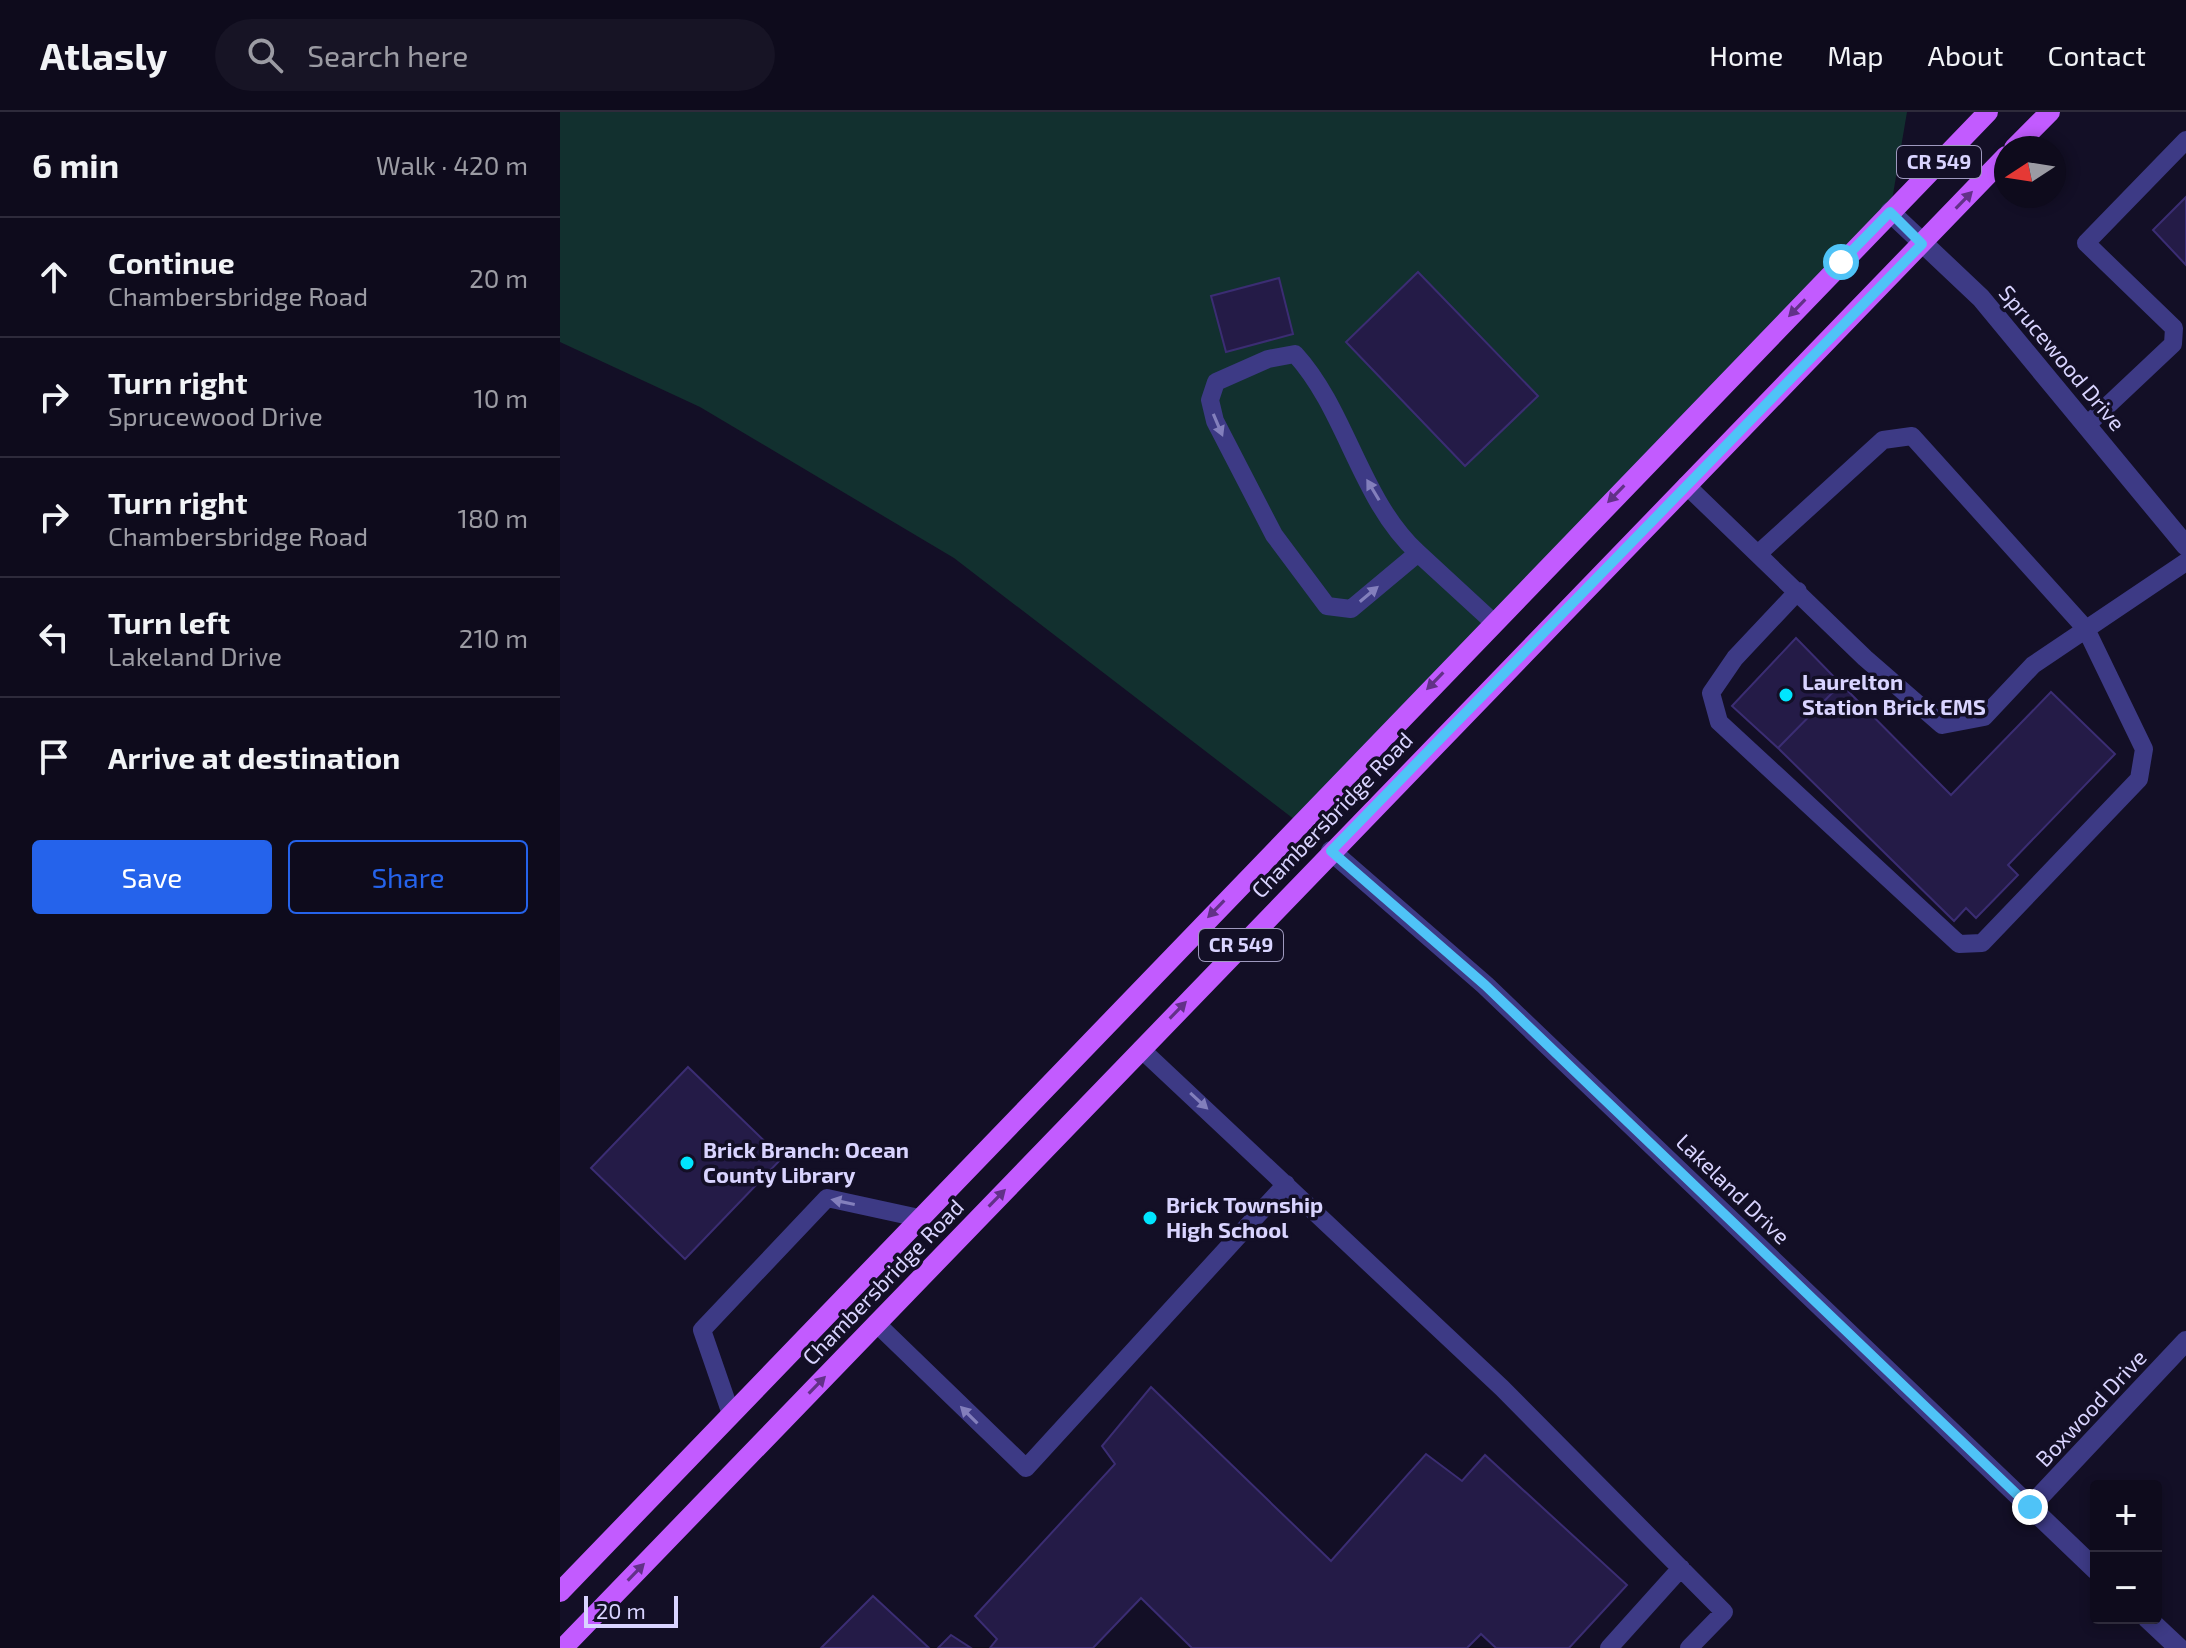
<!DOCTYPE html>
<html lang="en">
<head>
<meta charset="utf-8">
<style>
	:root { --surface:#0e0b1c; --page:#171425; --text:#f1f3f6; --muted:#9b9ba3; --line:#2e2b3b; --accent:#2563eb }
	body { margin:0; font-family:"Exo 2",sans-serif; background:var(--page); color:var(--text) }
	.controls { position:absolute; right:24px; bottom:24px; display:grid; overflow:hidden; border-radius:8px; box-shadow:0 4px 12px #0003 }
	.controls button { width:72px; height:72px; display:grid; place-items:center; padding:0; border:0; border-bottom:2px solid var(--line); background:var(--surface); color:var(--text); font:40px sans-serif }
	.compass { position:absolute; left:1434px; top:24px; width:72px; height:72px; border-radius:50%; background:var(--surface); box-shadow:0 4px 12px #0003; rotate:258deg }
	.scale { position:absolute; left:24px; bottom:20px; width:94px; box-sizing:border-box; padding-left:8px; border:4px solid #d9d4ff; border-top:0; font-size:22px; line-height:28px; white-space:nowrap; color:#d9d4ff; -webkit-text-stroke:6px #130f26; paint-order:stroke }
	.stop { position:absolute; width:24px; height:24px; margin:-18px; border:6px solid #4fc3f7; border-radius:50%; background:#fff }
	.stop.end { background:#4fc3f7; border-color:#fff; box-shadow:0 2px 8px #0008 }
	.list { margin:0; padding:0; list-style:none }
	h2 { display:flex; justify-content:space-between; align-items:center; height:104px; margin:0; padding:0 32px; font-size:34px }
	h2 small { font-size:26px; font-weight:400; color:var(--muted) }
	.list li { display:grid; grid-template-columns:52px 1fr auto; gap:24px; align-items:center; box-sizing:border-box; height:120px; padding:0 32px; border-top:2px solid var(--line) }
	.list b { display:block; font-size:30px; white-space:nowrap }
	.list p { margin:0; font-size:26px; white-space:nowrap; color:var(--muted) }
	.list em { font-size:26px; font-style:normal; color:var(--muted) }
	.actions { display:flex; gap:16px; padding:24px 32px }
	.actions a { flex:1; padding:18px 0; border:2px solid var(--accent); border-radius:8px; text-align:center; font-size:28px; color:var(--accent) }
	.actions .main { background:var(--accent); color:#fff }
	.icon { flex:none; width:44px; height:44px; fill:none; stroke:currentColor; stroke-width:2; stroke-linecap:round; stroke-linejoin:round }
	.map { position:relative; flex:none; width:1626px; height:1536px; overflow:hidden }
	header { display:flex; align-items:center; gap:48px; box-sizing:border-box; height:112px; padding:0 40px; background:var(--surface); border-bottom:2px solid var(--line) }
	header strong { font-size:38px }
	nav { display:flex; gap:44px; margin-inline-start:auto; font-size:28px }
	.search { width:560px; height:72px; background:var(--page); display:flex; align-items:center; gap:20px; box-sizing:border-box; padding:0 28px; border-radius:44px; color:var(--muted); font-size:30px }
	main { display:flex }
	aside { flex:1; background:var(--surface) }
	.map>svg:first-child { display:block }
</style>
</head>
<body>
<header>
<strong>Atlasly</strong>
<div class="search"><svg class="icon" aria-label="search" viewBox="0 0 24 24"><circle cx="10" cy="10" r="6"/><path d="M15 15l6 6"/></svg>Search here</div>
<nav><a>Home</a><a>Map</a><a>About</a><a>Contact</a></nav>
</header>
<main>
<aside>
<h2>6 min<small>Walk · 420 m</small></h2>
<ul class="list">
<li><svg class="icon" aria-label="ahead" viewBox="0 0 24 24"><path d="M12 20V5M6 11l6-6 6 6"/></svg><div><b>Continue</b><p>Chambersbridge Road</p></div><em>20 m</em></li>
<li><svg class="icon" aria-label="right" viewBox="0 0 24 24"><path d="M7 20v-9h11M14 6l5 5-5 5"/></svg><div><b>Turn right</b><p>Sprucewood Drive</p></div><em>10 m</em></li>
<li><svg class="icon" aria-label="right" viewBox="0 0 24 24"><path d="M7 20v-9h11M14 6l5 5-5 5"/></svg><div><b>Turn right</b><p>Chambersbridge Road</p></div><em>180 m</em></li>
<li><svg class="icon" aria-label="left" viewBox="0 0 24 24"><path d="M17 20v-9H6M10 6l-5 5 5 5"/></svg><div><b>Turn left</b><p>Lakeland Drive</p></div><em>210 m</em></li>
<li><svg class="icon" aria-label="arrive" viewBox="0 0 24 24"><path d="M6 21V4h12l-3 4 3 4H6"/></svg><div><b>Arrive at destination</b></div></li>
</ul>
<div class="actions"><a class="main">Save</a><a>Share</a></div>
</aside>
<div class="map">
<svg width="1626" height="1536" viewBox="0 0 1626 1536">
	<rect width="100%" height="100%" fill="#130f26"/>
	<path fill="#12302f" d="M0,0H1347L1330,100L739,711L394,446L140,295L0,230Z"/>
	<path fill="#241b47" stroke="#3b2d73" stroke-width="2" d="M1626,85V153L1593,118Z
		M858,160L978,284L905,354L786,230Z
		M719,166L733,222L666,240L651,184Z
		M1236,526L1281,572L1218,636L1172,594Z
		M1281,572L1391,683L1491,580L1555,642L1448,753L1458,763L1416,806L1406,796L1394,809L1218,636Z
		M128,955L222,1046L125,1147L31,1056Z
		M591,1275L771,1449L866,1342L902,1369L925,1343L1067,1473L1009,1536H936L921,1522L907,1536H632L581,1486L533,1536H430L437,1527L415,1504L555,1352L542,1334Z
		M313,1484L369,1536H261Z
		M391,1523L411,1536H378Z"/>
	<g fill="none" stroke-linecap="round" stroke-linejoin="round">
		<path stroke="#3d3a85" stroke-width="18" d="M1527,313L1613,232L1614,216L1526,131L1626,28
			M1126,373L1305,546L1382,613L1424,605L1473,553L1626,450
			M858,441L791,497L767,494L714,423L655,309L650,288L656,270L708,247L735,242C787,299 800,388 858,441L933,510
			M1199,441L1323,328L1352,324L1526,517L1584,637L1579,667L1422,831L1399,832L1159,610L1151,581L1175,546L1238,479
			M581,937L942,1276L1164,1500L1129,1536
			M316,1211L466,1356L726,1072
			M171,1302L142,1218L267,1086L359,1106
			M1049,1536L1121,1456"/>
		<path stroke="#3d3a85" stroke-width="20" d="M1330,100L1421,186L1626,434
			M771,739L925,873L1536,1458
			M1470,1395L1626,1229
			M1587,1506L1619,1536"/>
		<path stroke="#c25bff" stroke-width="20" d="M1454,36L1490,0
			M0,1480L1428,0
			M3,1536L1446,44"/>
	</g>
	<defs><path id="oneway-solid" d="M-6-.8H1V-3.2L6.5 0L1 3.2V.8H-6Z" transform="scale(2)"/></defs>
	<g fill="#623188">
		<use href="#oneway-solid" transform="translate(1404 88) rotate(-46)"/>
		<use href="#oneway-solid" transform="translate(1237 196) rotate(134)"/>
		<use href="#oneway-solid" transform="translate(1056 382) rotate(134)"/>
		<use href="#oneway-solid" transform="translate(875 569) rotate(134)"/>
		<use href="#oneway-solid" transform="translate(656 797) rotate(134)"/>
		<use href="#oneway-solid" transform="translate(618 898) rotate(-46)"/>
		<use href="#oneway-solid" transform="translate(437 1086) rotate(-46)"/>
		<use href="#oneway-solid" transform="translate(257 1273) rotate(-46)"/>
		<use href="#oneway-solid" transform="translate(76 1460) rotate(-46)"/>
	</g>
	<g fill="#837fbc">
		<use href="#oneway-solid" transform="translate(658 313) rotate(67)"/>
		<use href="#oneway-solid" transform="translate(813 378) rotate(-121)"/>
		<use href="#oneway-solid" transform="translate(809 482) rotate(-40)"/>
		<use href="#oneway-solid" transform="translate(639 989) rotate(43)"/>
		<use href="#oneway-solid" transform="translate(283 1090) rotate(-168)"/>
		<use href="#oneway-solid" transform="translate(409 1303) rotate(-135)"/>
	</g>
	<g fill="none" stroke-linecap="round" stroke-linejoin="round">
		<path stroke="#4fc3f7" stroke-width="10" d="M1281,150L1330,100L1362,132L771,739L925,873L1470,1395"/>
	</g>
	<g fill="#00e5ff" stroke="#130f26" stroke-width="3">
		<circle cx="1226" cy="583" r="8"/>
		<circle cx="127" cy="1051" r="8"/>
		<circle cx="590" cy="1106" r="8"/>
	</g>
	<g text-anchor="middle" stroke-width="7" stroke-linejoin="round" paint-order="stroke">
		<g fill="#130f26" stroke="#9e99be" stroke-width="2">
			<rect x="1337" y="34" width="84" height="32" rx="6"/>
			<rect x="639" y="817" width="84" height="32" rx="6"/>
		</g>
		<g font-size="20" font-weight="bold" fill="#d9d4ff">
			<text x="1379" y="57">CR 549</text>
			<text x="681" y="840">CR 549</text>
		</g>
		<g font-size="22" fill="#d9d4ff" stroke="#130f26">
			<text transform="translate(1502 246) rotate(50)" y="8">Sprucewood Drive</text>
			<text transform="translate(772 703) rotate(-46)" y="8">Chambersbridge Road</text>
			<text transform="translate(1173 1077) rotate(44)" y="8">Lakeland Drive</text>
			<text transform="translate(323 1170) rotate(-46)" y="8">Chambersbridge Road</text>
			<text transform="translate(1531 1296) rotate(-47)" y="8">Boxwood Drive</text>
		</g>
		<g font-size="22" font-weight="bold" fill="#d9d4ff" stroke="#130f26" text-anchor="start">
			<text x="1242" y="578">Laurelton<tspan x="1242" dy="25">Station Brick EMS</tspan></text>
			<text x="143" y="1046">Brick Branch: Ocean<tspan x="143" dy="25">County Library</tspan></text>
			<text x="606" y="1101">Brick Township<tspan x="606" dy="25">High School</tspan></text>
		</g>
	</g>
</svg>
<div class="controls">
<button>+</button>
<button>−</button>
</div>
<svg class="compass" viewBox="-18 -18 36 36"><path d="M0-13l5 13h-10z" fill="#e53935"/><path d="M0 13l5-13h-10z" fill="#9b9ba3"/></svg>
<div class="scale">20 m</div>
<div class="stop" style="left:1281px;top:150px"></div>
<div class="stop end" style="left:1470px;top:1395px"></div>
</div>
</main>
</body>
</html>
